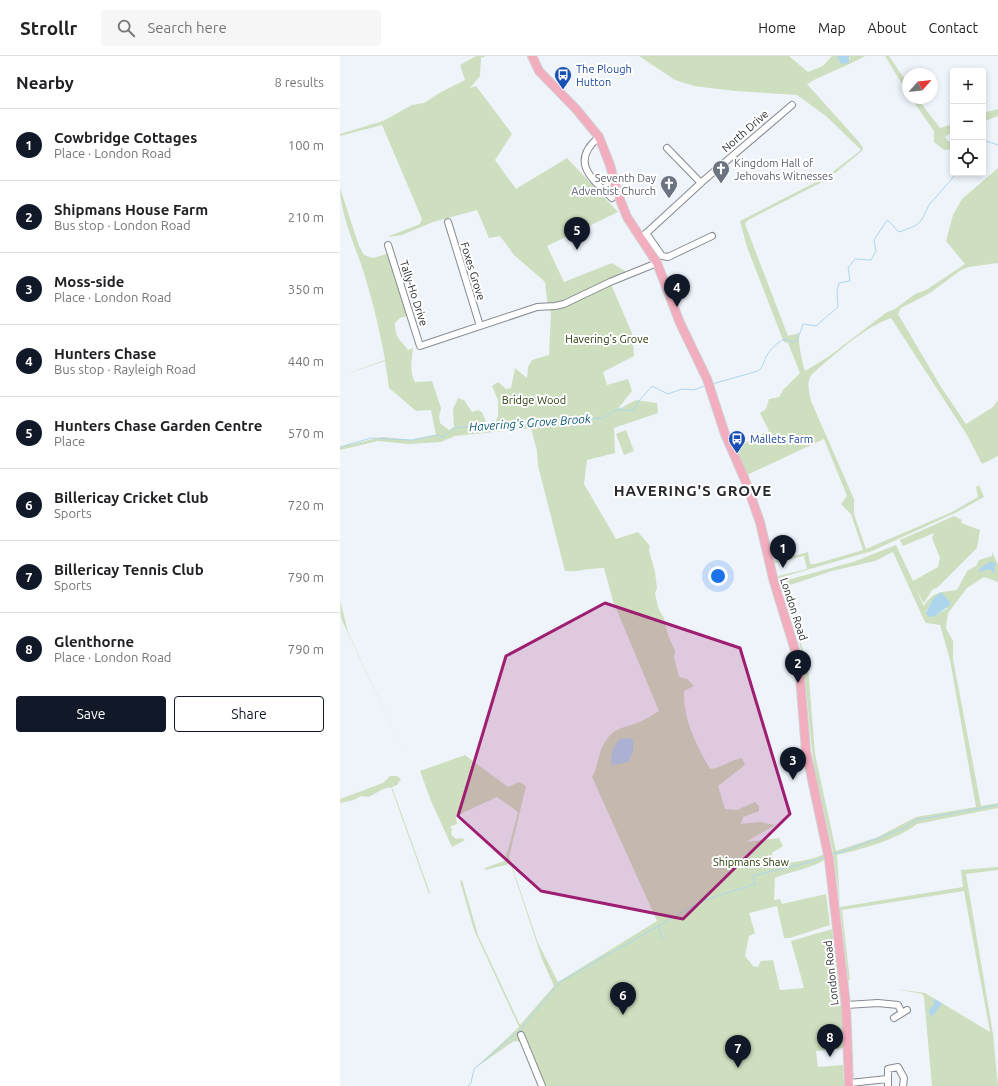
<!DOCTYPE html>
<html lang="en">
<head>
<meta charset="utf-8">
<style>
	:root { --surface:#fff; --page:#f6f6f6; --text:#202124; --muted:#757577; --line:#e0e0e0; --accent:#111827 }
	body { margin:0; font-family:Ubuntu,sans-serif; background:var(--page); color:var(--text) }
	.controls { position:absolute; right:12px; top:12px; display:grid; overflow:hidden; border-radius:4px; box-shadow:0 2px 6px #0003 }
	.controls button { width:36px; height:36px; display:grid; place-items:center; padding:0; border:0; border-bottom:1px solid var(--line); background:var(--surface); color:var(--text); font:20px sans-serif }
	.compass { position:absolute; left:562px; top:12px; width:36px; height:36px; border-radius:50%; background:var(--surface); box-shadow:0 2px 6px #0003; rotate:63deg }
	.you { position:absolute; left:378px; top:520px; width:14px; height:14px; margin:-10px; border:3px solid #fff; border-radius:50%; background:#1a73e8; box-shadow:0 0 0 6px #1a73e833 }
	.badge { display:grid; place-items:center; width:26px; height:26px; border-radius:50%; background:var(--accent); color:#fff; font-size:13px; font-weight:700 }
	.pin { position:absolute; translate:-50% -33px; filter:drop-shadow(0 1px 2px #0008) }
	.pin::after { content:''; position:absolute; top:21px; width:14px; height:12px; background:inherit; clip-path:polygon(0 0,100% 0,50% 100%) }
	.list { margin:0; padding:0; list-style:none }
	h2 { display:flex; justify-content:space-between; align-items:center; height:52px; margin:0; padding:0 16px; font-size:17px }
	h2 small { font-size:13px; font-weight:400; color:var(--muted) }
	.list li { display:grid; grid-template-columns:26px 1fr auto; gap:12px; align-items:center; box-sizing:border-box; height:72px; padding:0 16px; border-top:1px solid var(--line) }
	.list b { display:block; font-size:15px; white-space:nowrap }
	.list p { margin:0; font-size:13px; white-space:nowrap; color:var(--muted) }
	.list em { font-size:13px; font-style:normal; color:var(--muted) }
	.actions { display:flex; gap:8px; padding:12px 16px }
	.actions a { flex:1; padding:9px 0; border:1px solid var(--accent); border-radius:4px; text-align:center; font-size:14px; color:var(--accent) }
	.actions .main { background:var(--accent); color:#fff }
	.icon { flex:none; width:22px; height:22px; fill:none; stroke:currentColor; stroke-width:2; stroke-linecap:round; stroke-linejoin:round }
	.map { position:relative; flex:none; width:658px; height:1030px; overflow:hidden }
	header { display:flex; align-items:center; gap:24px; box-sizing:border-box; height:56px; padding:0 20px; background:var(--surface); border-bottom:1px solid var(--line) }
	header strong { font-size:19px }
	nav { display:flex; gap:22px; margin-inline-start:auto; font-size:14px }
	.search { width:280px; height:36px; background:var(--page); display:flex; align-items:center; gap:10px; box-sizing:border-box; padding:0 14px; border-radius:4px; color:var(--muted); font-size:15px }
	main { display:flex }
	aside { flex:1; background:var(--surface) }
	.map>svg:first-child { display:block }
</style>
</head>
<body>
<header>
<strong>Strollr</strong>
<div class="search"><svg class="icon" aria-label="search" viewBox="0 0 24 24"><circle cx="10" cy="10" r="6"/><path d="M15 15l6 6"/></svg>Search here</div>
<nav><a>Home</a><a>Map</a><a>About</a><a>Contact</a></nav>
</header>
<main>
<aside>
<h2>Nearby<small>8 results</small></h2>
<ul class="list">
<li><span class="badge">1</span><div><b>Cowbridge Cottages</b><p>Place · London Road</p></div><em>100 m</em></li>
<li><span class="badge">2</span><div><b>Shipmans House Farm</b><p>Bus stop · London Road</p></div><em>210 m</em></li>
<li><span class="badge">3</span><div><b>Moss-side</b><p>Place · London Road</p></div><em>350 m</em></li>
<li><span class="badge">4</span><div><b>Hunters Chase</b><p>Bus stop · Rayleigh Road</p></div><em>440 m</em></li>
<li><span class="badge">5</span><div><b>Hunters Chase Garden Centre</b><p>Place</p></div><em>570 m</em></li>
<li><span class="badge">6</span><div><b>Billericay Cricket Club</b><p>Sports</p></div><em>720 m</em></li>
<li><span class="badge">7</span><div><b>Billericay Tennis Club</b><p>Sports</p></div><em>790 m</em></li>
<li><span class="badge">8</span><div><b>Glenthorne</b><p>Place · London Road</p></div><em>790 m</em></li>
</ul>
<div class="actions"><a class="main">Save</a><a>Share</a></div>
</aside>
<div class="map">
<svg width="658" height="1030" viewBox="0 0 658 1030">
	<rect width="100%" height="100%" fill="#eff4fb"/>
	<path fill="#cedfbf" fill-rule="evenodd" d="M136,0H146L141,2L140,20L130,32L136,30L172,78L155,104L176,133L227,102L278,156L207,190L224,226L272,207L290,218L270,226L292,277L294,300L263,316L267,329L288,323L292,335L277,354L296,344L317,347L318,357L274,372L275,397L247,404L244,428L276,483L298,476L310,490L309,494L315,516L317,532L315,538L319,554L324,562L328,579L335,595L334,601L339,621L347,623L354,630L344,635C343,663 356,689 370,713C382,712 390,704 402,702L405,709L378,730L385,753L397,754L415,746L419,750V755L403,761L401,768L420,766L435,769L406,786L439,782L443,790L432,797V808C452,807 467,805 485,798L486,803C471,813 451,815 435,822L434,844L440,843L442,848L486,838L490,869L450,882H444L437,850L409,857L415,877L409,880L405,900L413,910L418,911L421,905L433,904L440,934L464,932L451,885L492,873L502,953L504,992L476,995L478,1011L503,1009L504,1030H198L181,986L174,985L134,1013L179,971L134,874L120,825L122,824L138,879L180,969L214,930L202,903L171,809L169,808L145,814V812L167,804L166,798L168,795L178,756L157,741L116,760L117,768L110,771L112,773L111,778L116,783L122,782L125,784L112,791L91,745L80,715L125,699L168,731L179,726L186,730L169,801L198,887L218,926L317,865L252,721C259,709 258,694 267,683C274,672 286,671 297,667C305,664 312,659 319,655L273,545L264,512C250,512 238,516 225,515L198,410L197,395L191,372L115,380L101,386L68,388L38,385L0,394V391L42,381L72,384L96,379L91,354L76,355L49,332L45,305L0,320L45,304C39,270 29,229 17,197C10,179 0,151 0,132L19,190L24,199L33,202L50,197L70,259L60,262L55,267C55,283 60,282 68,294L73,292C72,303 69,316 75,326L92,325L101,352L99,361L100,367L109,374L114,371L113,353L118,342L124,344L132,356L138,354L142,356L148,371H154L158,359V344L152,330L158,326L166,333L171,332L175,312L187,322L188,311L192,304L209,299L211,256L208,251L205,226L174,199L160,180L149,182L137,154L93,166L62,179L47,181L80,168L82,163L42,69L0,80V78L43,65L72,49L84,47L101,36L125,24L120,9Z
		M299,0H449L468,16L483,10L492,0H498L499,6L510,3L509,0H525C506,11 486,17 467,28L519,86L523,92L522,95L488,123L408,164L405,168L448,280L459,277C458,285 462,307 465,315L488,301L547,256L555,253L575,238L586,234L625,208L606,185L613,159L622,143L658,112V207L629,211L621,214L590,237L561,252L558,258L601,331L626,368L653,351L658,344V400L642,408L627,379L551,262C521,273 496,298 472,318C466,327 469,334 471,345L514,443V458L526,493L612,456L638,441L636,431L639,429L644,441L615,457L532,495L439,522L438,520L467,513L464,500L435,507V505L468,496L470,508H475L523,494L511,458L501,448L507,440L484,383L407,419L396,394L403,388L429,375L420,357L426,353L429,343L439,341L443,334L460,317L448,287L444,286L441,279L407,191L400,165L486,121L521,94L486,60L457,39L395,35L354,30L335,24Z
		M545,0H549L568,28V38Z
		M571,42H577L600,72L613,68V75L605,81L608,85H613V93L604,94L594,86V75Z
		M658,53V60L643,66V57Z
		M286,374L294,395L284,399L276,378Z
		M614,460L622,464L621,467L640,474L637,492L598,531L592,534L584,547L576,534L584,550C592,536 601,536 617,534L627,515L636,510L639,504L652,500V496L658,508V526L644,521L627,532L608,557L606,572L613,585V603L641,750L658,747V752L577,768C556,784 523,793 497,799L500,848L493,796L475,715L471,686L464,610L461,593L440,526L513,506L556,489L573,525L598,511L600,502L592,482L594,477L563,490L560,484ZM553,496L584,564L586,567L600,569L610,604L636,751L576,761L538,781L496,795L475,698L468,611L444,531L492,515L535,505ZM595,542L608,552L594,560L586,556L592,544Z
		M0,544L8,576L70,710L1,562Z
		M50,720H57L61,723L57,729L52,731L90,837L89,838L51,731L43,733L29,741L21,740L14,744L0,747V743L43,727Z
		M658,811V814L626,818L653,978L658,1030H592L584,941L582,938L556,933L585,937L650,976L624,835L502,854L510,925L508,924L500,851L623,831L621,814Z"/>
	<path fill="#add6ec" d="M498,0H509V7L501,8L498,3Z
		M652,505L656,508L654,511L655,516L653,517L650,513L639,516L640,512Z
		M601,536L610,546V549L595,560L589,561L586,557L592,544Z
		M291,682L293,684V696L288,706L272,709C270,701 273,690 280,683Z
		M594,943L602,947L592,961L589,957L590,952L594,949Z"/>
	<g fill="none" stroke-linecap="round" stroke-linejoin="round">
		<path stroke="#add6ec" stroke-width="1" d="M643,84L658,89
			M372,328L418,315C424,310 423,307 426,301C430,293 437,287 444,283L452,286L457,285L463,268L476,270L498,251L497,235L499,227L510,225L508,212L515,203L531,204L536,195L534,184L547,164C552,167 554,172 559,176L575,170L581,165L589,149L617,117
			M0,391L31,382L72,384L96,379L103,381L113,373L122,371L185,370L191,366L263,362L278,353L294,355L298,346L312,330L328,338L342,333L353,334L365,330
			M491,798L502,796L562,773L576,764L658,749
			M319,870L322,883
			M128,1030L131,1027L134,1013L179,975L220,926L362,845L415,828L413,820C436,813 461,810 485,801"/>
		<defs>
			<path id="minor" d="M259,81C229,106 252,123 272,142
				M327,92L361,127
				M108,166L140,270
				M306,177L322,200L328,201L372,180
				M301,182L363,125L452,49
				M48,189L80,290L197,251L215,250L224,248L270,226L317,207
				M506,949L538,947L558,949L562,957
				M554,962L567,954
				M181,979L202,1030
				M510,1027L547,1023
				M548,1030V1013L558,1011L564,1022L563,1030"/>
			<path id="major" d="M192,0L199,15L236,53L259,81L270,109L277,136L287,161L317,207L340,267L367,323L385,378L405,424L420,466L434,526L459,607L466,695L489,803L506,949L509,1030"/>
		</defs>
		<use href="#minor" stroke="#858a90" stroke-width="8"/>
		<use href="#major" stroke="#d0d0d1" stroke-width="10"/>
		<use href="#minor" stroke="#fff" stroke-width="6"/>
		<use href="#major" stroke="#f2adbe" stroke-width="8"/>
	</g>
	<path fill="#9e1e71" fill-opacity="0.2" stroke="#9e1e71" stroke-width="3" stroke-linejoin="round" d="M265,547L400,592L450,758L343,863L201,835L118,760L166,600Z"/>
	<defs>
		<symbol id="bus-pin" viewBox="-11 -11 22 30"><path d="M0 17L-7.5 6A9.5 9.5 0 1 1 7.5 6Z" fill="#1a4fb4" stroke="#fff"/><path d="M-5-6H5V4H4V6H2V4H-2V6H-4V4H-5ZM-3.5-4V0h7V-4ZM-3.5 1.2v1.5H-2V1.2ZM2 1.2v1.5H3.5V1.2Z" fill="#fff"/></symbol>
		<symbol id="church-pin" viewBox="-11 -11 22 30"><path d="M0 17L-7.5 6A9.5 9.5 0 1 1 7.5 6Z" fill="#6b7280" stroke="#fff"/><path d="M-1.2-6h2.4v3.5h3.3v2.4h-3.3V6h-2.4V-.1h-3.3v-2.4h3.3Z" fill="#fff"/></symbol>
	</defs>
	<g fill-rule="evenodd">
		<use href="#bus-pin" x="213" y="9" width="20" height="27"/>
		<use href="#church-pin" x="371" y="103" width="20" height="27"/>
		<use href="#church-pin" x="319" y="118" width="20" height="27"/>
		<use href="#bus-pin" x="387" y="373" width="20" height="27"/>
	</g>
	<g text-anchor="middle" stroke-width="4" stroke-linejoin="round" paint-order="stroke">
		<g font-size="11" fill="#164399" stroke="#fff" text-anchor="start">
			<text x="236" y="17">The Plough<tspan x="236" dy="13">Hutton</tspan></text>
			<text x="410" y="387">Mallets Farm</text>
		</g>
		<g font-size="11" fill="#282a2d" stroke="#fff">
			<text transform="translate(405 75) rotate(-41)" y="4">North Drive</text>
			<text transform="translate(133 215) rotate(73)" y="4">Foxes Grove</text>
			<text transform="translate(74 237) rotate(72)" y="4">Tally-Ho Drive</text>
			<text transform="translate(454 553) rotate(72)" y="4">London Road</text>
			<text transform="translate(491 917) rotate(-96)" y="4">London Road</text>
		</g>
		<g font-size="11" fill="#5b616d" stroke="#fff" text-anchor="start">
			<text x="394" y="111">Kingdom Hall of<tspan x="394" dy="13">Jehovahs Witnesses</tspan></text>
			<text x="316" y="126" text-anchor="end">Seventh Day<tspan x="316" dy="13">Adventist Church</tspan></text>
		</g>
		<g font-size="11" fill="#1f3600" stroke="#fff">
			<text x="267" y="287">Havering's Grove</text>
			<text x="194" y="348">Bridge Wood</text>
			<text x="411" y="810">Shipmans Shaw</text>
		</g>
		<g font-size="12" font-style="italic" fill="#105b79" stroke="#fff">
			<text transform="translate(190 367) rotate(-4)" y="4">Havering's Grove Brook</text>
		</g>
		<g font-size="15" font-weight="bold" letter-spacing="1" fill="#282a2d" stroke="#fff">
			<text x="353" y="440">HAVERING'S GROVE</text>
		</g>
	</g>
</svg>
<div class="controls">
<button>+</button>
<button>−</button>
<button><svg class="icon" aria-label="locate" viewBox="0 0 24 24"><circle cx="12" cy="12" r="6"/><path d="M12 2v4M12 18v4M2 12h4M18 12h4"/></svg></button>
</div>
<svg class="compass" viewBox="-18 -18 36 36"><path d="M0-13l5 13h-10z" fill="#e53935"/><path d="M0 13l5-13h-10z" fill="#757577"/></svg>
<div class="you"></div>
<div class="pin badge" style="left:443px;top:512px">1</div>
<div class="pin badge" style="left:458px;top:627px">2</div>
<div class="pin badge" style="left:453px;top:724px">3</div>
<div class="pin badge" style="left:337px;top:251px">4</div>
<div class="pin badge" style="left:237px;top:194px">5</div>
<div class="pin badge" style="left:283px;top:959px">6</div>
<div class="pin badge" style="left:398px;top:1012px">7</div>
<div class="pin badge" style="left:490px;top:1001px">8</div>
</div>
</main>
</body>
</html>
